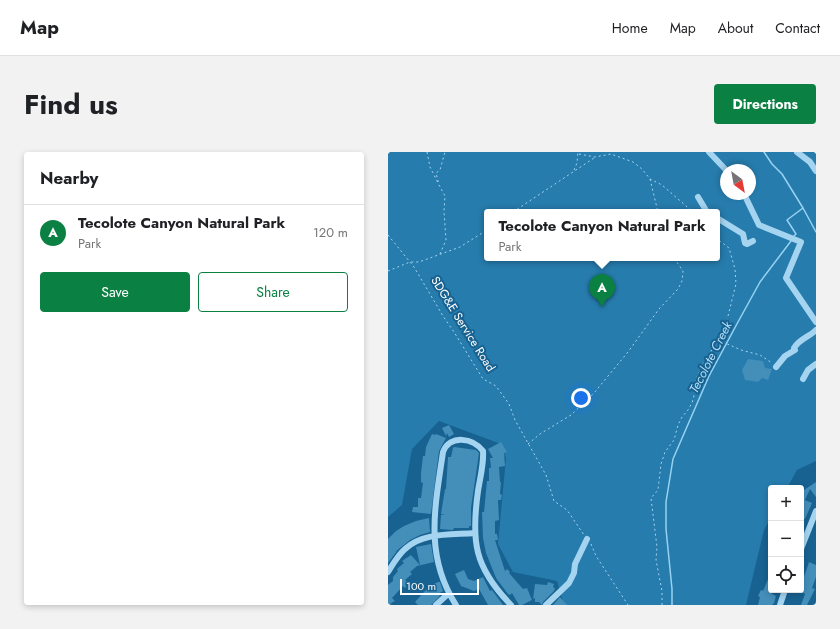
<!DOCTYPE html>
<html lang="en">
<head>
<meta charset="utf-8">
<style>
	:root { --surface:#fff; --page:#f2f2f2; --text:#202124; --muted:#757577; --line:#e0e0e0; --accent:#0b8043 }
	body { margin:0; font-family:Jost,sans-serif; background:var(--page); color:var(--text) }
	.controls { position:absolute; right:12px; bottom:12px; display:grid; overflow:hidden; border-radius:4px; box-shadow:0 2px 6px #0003 }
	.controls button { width:36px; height:36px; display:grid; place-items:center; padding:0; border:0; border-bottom:1px solid var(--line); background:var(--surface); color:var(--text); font:20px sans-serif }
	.compass { position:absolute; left:332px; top:12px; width:36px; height:36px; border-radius:50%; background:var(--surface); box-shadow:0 2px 6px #0003; rotate:148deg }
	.scale { position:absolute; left:12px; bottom:10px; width:79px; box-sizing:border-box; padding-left:4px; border:2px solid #fff; border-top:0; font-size:11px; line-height:14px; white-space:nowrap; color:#fff; -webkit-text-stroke:3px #176291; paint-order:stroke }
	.you { position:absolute; left:193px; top:246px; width:14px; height:14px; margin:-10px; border:3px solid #fff; border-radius:50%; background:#1a73e8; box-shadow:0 0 0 6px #1a73e833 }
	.badge { display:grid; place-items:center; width:26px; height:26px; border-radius:50%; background:var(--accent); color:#fff; font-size:13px; font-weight:700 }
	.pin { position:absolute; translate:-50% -33px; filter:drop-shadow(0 1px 2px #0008) }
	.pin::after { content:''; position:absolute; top:21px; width:14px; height:12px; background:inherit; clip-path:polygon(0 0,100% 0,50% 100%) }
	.popup { position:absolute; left:96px; top:57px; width:236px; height:52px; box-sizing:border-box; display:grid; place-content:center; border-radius:4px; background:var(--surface); filter:drop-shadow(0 1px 3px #0005); font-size:13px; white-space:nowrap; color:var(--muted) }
	.popup b { font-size:15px; color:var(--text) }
	.popup::after { content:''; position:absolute; left:50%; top:100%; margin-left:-8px; border:8px solid transparent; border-top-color:var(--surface) }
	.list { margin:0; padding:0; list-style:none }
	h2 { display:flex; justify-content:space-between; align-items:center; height:52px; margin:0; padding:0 16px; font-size:17px }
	h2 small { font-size:13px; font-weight:400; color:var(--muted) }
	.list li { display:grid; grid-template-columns:26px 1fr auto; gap:12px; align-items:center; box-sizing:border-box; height:56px; padding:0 16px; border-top:1px solid var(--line) }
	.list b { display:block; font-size:15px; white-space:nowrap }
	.list p { margin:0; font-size:13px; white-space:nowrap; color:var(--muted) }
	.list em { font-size:13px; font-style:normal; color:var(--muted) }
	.actions { display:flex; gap:8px; padding:12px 16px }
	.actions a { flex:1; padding:9px 0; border:1px solid var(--accent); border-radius:4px; text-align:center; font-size:14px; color:var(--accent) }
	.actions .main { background:var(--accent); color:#fff }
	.icon { flex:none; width:22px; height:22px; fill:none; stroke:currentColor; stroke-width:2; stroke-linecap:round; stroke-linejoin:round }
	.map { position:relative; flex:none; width:428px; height:453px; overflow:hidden; border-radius:4px }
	header { display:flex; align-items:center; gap:24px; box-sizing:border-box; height:56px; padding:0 20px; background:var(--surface); border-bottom:1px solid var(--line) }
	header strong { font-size:19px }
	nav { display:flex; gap:22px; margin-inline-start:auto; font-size:14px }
	.intro { display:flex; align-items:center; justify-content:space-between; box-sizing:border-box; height:96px; padding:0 24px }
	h1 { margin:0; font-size:28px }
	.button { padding:10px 18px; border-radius:4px; background:var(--accent); color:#fff; font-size:14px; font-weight:700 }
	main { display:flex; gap:24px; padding:0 24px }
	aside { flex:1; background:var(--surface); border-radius:4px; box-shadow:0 2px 6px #0003 }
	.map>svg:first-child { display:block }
</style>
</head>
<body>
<header>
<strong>Map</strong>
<nav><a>Home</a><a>Map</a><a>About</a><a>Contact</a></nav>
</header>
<div class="intro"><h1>Find us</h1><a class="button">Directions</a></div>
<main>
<aside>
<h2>Nearby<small></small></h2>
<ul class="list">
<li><span class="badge">A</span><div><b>Tecolote Canyon Natural Park</b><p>Park</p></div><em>120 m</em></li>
</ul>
<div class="actions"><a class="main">Save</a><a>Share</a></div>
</aside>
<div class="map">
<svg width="428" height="453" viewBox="0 0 428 453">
	<rect width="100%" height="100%" fill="#176291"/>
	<path fill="#267cad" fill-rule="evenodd" d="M0,0H428V309L409,318L399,336H383V365L376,378L358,453H176L169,429L125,420L110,392L118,306L113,292L51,269L24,297L14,353L0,365ZM338,18H362V42H338ZM99,60H329V106H99Z"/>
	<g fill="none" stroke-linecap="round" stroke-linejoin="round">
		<path stroke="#97d2f2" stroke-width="1.5" d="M376,0L384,12L394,22L415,56L399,68L408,82L405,85
			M415,56L428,80
			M284,453V437L278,377V350L285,307L321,224L350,170L372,130L403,89"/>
	</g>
	<path fill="#448eba" d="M360,207L375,209L377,216L384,217L380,228L374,226L370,230L357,228L354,218Z
		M61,273L66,282L61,285L59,281L58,284L54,276Z
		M44,282L47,283L48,282L58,286L51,299L43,362L24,360L25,355H30V346H33L35,331L33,330V321L35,304H37L38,295Z
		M113,290L119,300L116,301L117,314L111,315L112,330H113L112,342L114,343L113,348H110L111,368L107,369V382H109L110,388H107L117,419L119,417L122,420L121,421L135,437L139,436L144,448L134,453H131L124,441L122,443L120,442L108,426L98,401L95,386L94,360H96L99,329H101V316H103L102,306H105L100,297Z
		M66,295L88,298L91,301L83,356V374H81V376H66L65,378L52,377L53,363L57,362H53L57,337H58L60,305H63L65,296Z
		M428,330V345L422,337L417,348L424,351L417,367L413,366V337L416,338Z
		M41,366L42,380L32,383L22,388L7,400L9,399L0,411V387L8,379L16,374L28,369Z
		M43,392L46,410L29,414L22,420L24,422L17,428L21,431L17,436L15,434L4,446L7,449L0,453V433L5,429V425L10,419L9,418L10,416L16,411L14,409L23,403L32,413L28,395Z
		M421,410L428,413V425L424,436L427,437L419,453H413L417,442L413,440V434Z
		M76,418L80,427L86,429L95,425L102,439L104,438L115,453H100L91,437L86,439L73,434L67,422Z
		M383,420V441L388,444L386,451L384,453H370L372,445L370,444L373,438L375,439Z
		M50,430H52L55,439L50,442L52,444L43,453H30L27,450L36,440L44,433Z
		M160,430L166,432L165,435L167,436L166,439L155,450L154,453L151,450H147V446L145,447L147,432L159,433Z
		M172,445L179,453H165Z"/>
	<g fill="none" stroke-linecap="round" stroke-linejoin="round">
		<path stroke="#a5d4f0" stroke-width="1" stroke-dasharray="2 3" stroke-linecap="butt" d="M39,0L42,15L50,31
			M191,2L207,5L223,2L245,10L254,17L262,27L274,33L305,60
			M186,18L189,11L190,0
			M262,27L270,60
			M125,60L206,6
			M329,82L331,88
			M0,83L26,115L55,164L66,180L95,227L108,234L121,252L127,268L158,323L166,349L179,358L196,383
			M52,102L58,88L56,59L57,44L51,33L48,21L52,18L57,0
			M0,119L22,110H31L72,95L99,78
			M330,188L353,198L372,203L384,211
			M140,292L152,282L183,263L206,241L240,200L271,157L290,137L294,129L295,119L286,106
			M203,392L208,404L240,453
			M274,453V439L268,408L269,395L263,346L270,338L273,312L277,300L286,288L290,273L294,265L300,258L304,251L307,240L308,227L317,208L336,180L348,132L347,117L341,96L329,87"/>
		<path stroke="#a5d4f0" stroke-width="6" d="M321,0L338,18
			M409,0L422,10L428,19
			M356,42L371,73L413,90L398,126L428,170
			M310,45L319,60
			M329,66L355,82L357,91L359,92L365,89
			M388,215L397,204L407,198L406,196C411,187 421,185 428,178
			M415,227L420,218L428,212
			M413,397L428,359
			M0,420C5,412 10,403 17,397C35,380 64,383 87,381
			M48,453L61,441
			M68,453C36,403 47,355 55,300C62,282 85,286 95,299C96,312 92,326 90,339C83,389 86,415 123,453
			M158,453L181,431L186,421L187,412L199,387
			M392,453L397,438"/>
	</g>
	<g text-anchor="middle" stroke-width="4" stroke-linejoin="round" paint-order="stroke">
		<g font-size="12" fill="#fff" stroke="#176291">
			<text transform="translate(75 172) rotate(58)" y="4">SDG&amp;E Service Road</text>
		</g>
		<g font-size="13" font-style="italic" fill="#b1def7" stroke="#176291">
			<text transform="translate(322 205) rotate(-63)" y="5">Tecolote Creek</text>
		</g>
	</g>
</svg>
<div class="controls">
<button>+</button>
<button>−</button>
<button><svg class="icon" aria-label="locate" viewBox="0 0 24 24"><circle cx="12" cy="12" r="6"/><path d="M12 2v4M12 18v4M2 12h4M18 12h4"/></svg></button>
</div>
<svg class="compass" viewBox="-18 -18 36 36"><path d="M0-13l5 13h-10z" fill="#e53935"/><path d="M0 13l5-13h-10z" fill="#757577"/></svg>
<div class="scale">100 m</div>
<div class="you"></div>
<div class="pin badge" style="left:214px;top:155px">A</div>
<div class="popup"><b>Tecolote Canyon Natural Park</b>Park</div>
</div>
</main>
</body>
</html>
